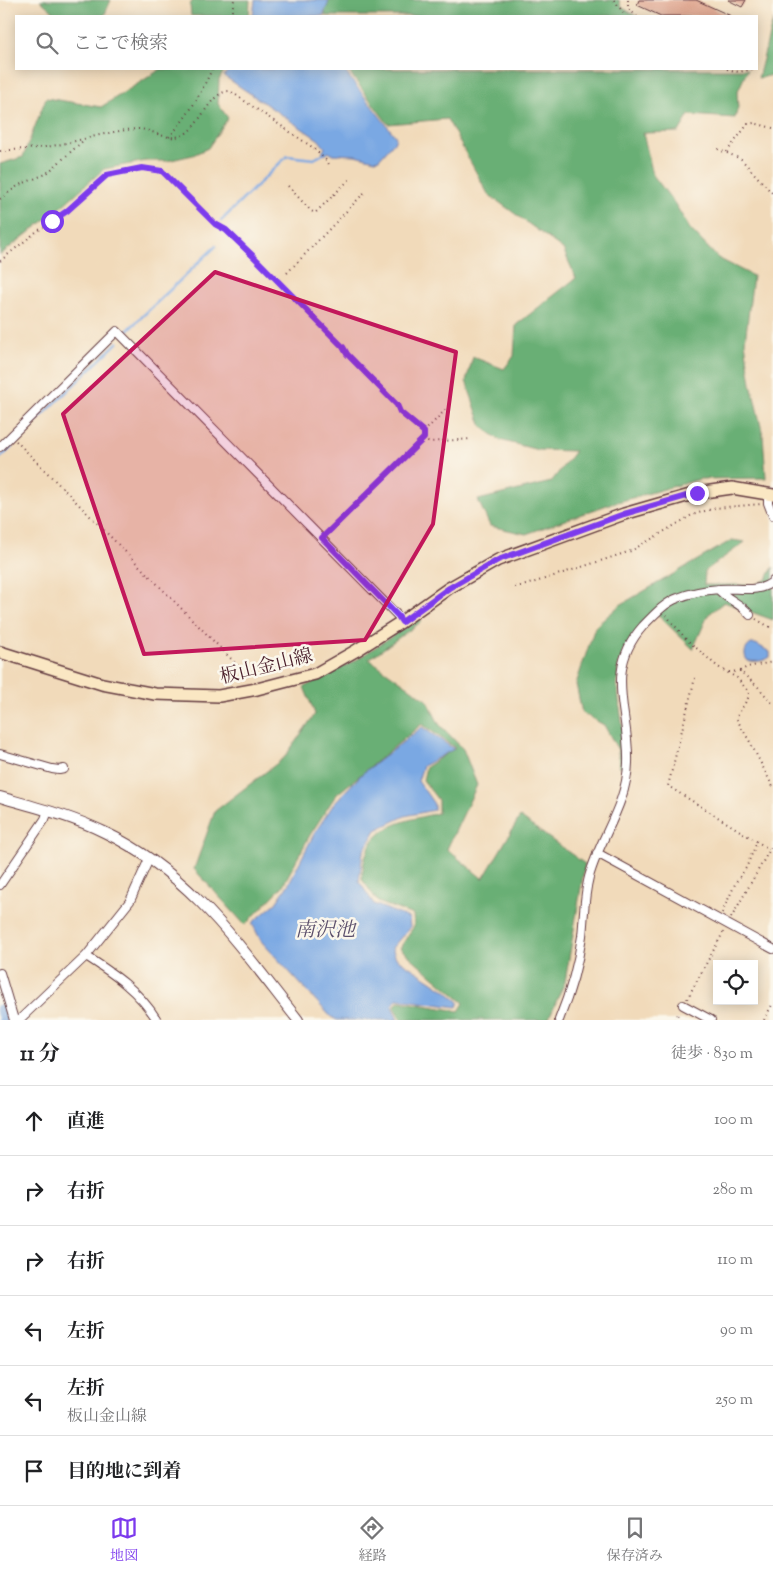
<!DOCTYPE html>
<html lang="ja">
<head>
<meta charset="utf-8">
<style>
	:root { --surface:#fff; --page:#f6f6f6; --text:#202124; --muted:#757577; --line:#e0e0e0; --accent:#7c3aed }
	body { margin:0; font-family:"Sorts Mill Goudy","Noto Serif JP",serif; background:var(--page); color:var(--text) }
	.controls { position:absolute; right:15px; bottom:15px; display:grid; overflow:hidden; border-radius:0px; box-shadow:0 2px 12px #0003 }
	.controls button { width:45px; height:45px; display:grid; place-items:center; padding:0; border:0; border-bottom:1px solid var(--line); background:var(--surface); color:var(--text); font:25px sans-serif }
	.stop { position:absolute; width:15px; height:15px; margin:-11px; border:4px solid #7c3aed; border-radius:50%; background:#fff }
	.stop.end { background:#7c3aed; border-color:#fff; box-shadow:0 1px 5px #0008 }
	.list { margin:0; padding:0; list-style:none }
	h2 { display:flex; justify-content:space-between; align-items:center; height:65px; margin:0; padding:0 20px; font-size:21px }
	h2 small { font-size:16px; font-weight:400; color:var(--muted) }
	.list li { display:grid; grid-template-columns:32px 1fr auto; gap:15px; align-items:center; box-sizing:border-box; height:70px; padding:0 20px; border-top:1px solid var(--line) }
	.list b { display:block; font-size:19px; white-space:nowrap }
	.list p { margin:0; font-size:16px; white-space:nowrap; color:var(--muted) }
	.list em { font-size:16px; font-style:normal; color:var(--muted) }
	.icon { flex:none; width:28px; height:28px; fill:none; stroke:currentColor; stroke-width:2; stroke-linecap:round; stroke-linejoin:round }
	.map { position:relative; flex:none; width:773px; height:1020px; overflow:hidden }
	.search { position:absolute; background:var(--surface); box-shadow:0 2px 12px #0003; left:15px; right:15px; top:15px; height:55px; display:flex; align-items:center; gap:12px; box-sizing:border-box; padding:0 18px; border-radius:0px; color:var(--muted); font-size:19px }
	.sheet { height:485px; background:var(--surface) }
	nav { display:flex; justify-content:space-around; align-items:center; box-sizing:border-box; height:70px; border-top:1px solid var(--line); background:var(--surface); font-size:14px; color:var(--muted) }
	nav a { display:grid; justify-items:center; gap:2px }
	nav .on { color:var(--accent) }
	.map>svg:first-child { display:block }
</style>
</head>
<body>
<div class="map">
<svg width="773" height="1020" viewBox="0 0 773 1020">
	<rect width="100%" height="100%" fill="#fbf7ec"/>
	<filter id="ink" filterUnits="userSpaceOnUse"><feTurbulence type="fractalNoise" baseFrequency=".02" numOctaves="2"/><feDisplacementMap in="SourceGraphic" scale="10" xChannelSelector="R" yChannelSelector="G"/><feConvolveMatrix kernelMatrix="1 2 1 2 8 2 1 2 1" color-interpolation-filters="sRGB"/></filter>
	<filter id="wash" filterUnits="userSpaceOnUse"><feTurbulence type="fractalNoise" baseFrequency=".0096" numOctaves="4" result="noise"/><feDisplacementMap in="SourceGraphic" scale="20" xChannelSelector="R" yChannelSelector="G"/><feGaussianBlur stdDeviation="1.12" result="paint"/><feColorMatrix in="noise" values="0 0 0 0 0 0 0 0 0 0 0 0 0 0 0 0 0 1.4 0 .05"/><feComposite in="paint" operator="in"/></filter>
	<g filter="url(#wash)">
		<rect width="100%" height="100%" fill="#f1daba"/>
		<path fill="#69af74" stroke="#5a6750" d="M40,0H111L104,16H58Z
			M193,0H250L249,16H191L190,5Z
			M326,0H619L621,7L636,16H325Z
			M773,20V75L758,78Z
			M161,69H225L219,80L218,104L228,118L208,148L193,155L167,161H146L104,169L54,213L0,255V164L23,157L46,98L101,107Z
			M347,69H748L737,93L738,107L735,118L689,115L679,132L643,133L653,175L675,204L690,229L718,258L753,276L745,342L751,384L763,435L766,478L700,479L607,505L526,534L490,526L478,500L551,482L575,451L538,450L500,440L482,427L466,381L473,357L504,369L514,356L516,325L576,278L563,249L488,194L447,119L388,124Z
			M732,540L745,542L705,571L704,585H755L767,579L773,567V620L724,602L708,615L693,649L655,612L624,651L618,667L617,685L625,745L624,766L619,767L618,750L604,725L582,713L576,684L595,627L620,605Z
			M419,618L422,621L369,659L427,700L439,724L463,749L477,785L447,849L483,879L520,817L585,864L565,982L548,1020H401L394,1007L399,1001L459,1011L464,1003L400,948L414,926L413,915L378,902L362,879C363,871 363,862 366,855C376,823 410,820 438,813V800L423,780L426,767L455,748L422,724L336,795L310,835L282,887L245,925L194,869L215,811L284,758L315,714L304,687L353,662Z"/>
		<path fill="#7aa8e3" stroke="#626487" d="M255,0H328L329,2L323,16H253Z
			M229,69H343L392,132L396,137L395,141L379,159L375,160L355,155L331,154L329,152L325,155L322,152L325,148L319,140L224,76Z
			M751,644H756L770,652V657C765,661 753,663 747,660C743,654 745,648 751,644Z
			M422,727L454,749L423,766L418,781L434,804V810L405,816L376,830L363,852L359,881L374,904L409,918L410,927L392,948L396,958L445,990L459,1002L457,1007L397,999L392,1006L398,1020H337L331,1017L261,941L252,923L276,903L288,885L314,834L335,802L363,773Z"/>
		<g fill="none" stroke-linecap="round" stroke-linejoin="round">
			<path stroke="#7aa8e3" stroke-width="2.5" d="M221,221L287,156L314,159L325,153
				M126,332L216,246
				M20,437L118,342
				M0,458L12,447"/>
			<path stroke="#7aa8e3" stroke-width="9" d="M0,1009L3,1020"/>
		</g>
		<g id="blocks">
			<path fill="#dc9c84" d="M639,0H696L731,16H661L637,5Z
				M728,0H746L742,7Z"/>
		</g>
	</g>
	<g filter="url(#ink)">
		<use href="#blocks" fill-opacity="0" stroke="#633b40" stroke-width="1"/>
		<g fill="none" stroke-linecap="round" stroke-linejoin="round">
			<defs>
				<path id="minor" d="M0,447L117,331L398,616L401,622
					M768,494V503L773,516
					M718,589C727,600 741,603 750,615
					M0,754L52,769L59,770L64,769
					M597,853L773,949
					M0,885L45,819L48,811
					M86,956C114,974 139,991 157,1020
					M0,973L14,1020
					M683,1005L711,1020
					M19,1020L86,956L130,901L149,859
					M559,1020C570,993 578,966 582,936C584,917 584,896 589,877C600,837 627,805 628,763C630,712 603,671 643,626C653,616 664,603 678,598C690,593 705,590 719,589C735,587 760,594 773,581"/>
				<path id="tertiary" d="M0,797C35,807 71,816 104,832C191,873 240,947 298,1020"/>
				<path id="secondary" d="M0,652L102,684L155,694L219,696L257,689L315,674L357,650L401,622L449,588L498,560L624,514L697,493L732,488L773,495"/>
			</defs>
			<use href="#minor" stroke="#633b40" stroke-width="10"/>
			<use href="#tertiary" stroke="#633b40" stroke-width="12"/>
			<use href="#secondary" stroke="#633b40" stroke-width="14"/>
			<path stroke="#633b40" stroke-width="2" stroke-dasharray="1 4" stroke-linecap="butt" d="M614,0L626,16
				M628,0V9L637,16
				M231,16L234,0
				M727,69L739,72L753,69
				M169,137C188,117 201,93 212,69
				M718,149L726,153L748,124L754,123L773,128
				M0,151C19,149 38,149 57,145C83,140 109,131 136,129C151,128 164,141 180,136C200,131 208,91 230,91L312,147L327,161L330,166
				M727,153L741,159L773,194
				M288,186L311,211L315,213L350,179
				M0,199L19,185L46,174L84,140
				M0,261L36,232L60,217L107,175L142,168L162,171L215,224L226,230L253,256L343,347L347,354L397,405L400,412L424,432V438L327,534
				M287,273L364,193
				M424,432L449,406
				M424,438L428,442L472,439
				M16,441L249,677
				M515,587L526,585L631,551L692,515L715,508L761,504
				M666,615L686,639L718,667L737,678L749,692L748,698L736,718L750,742L773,787
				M756,619L773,629
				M740,671L747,667L773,662
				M729,672L740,671L758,687L773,704
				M695,678L668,786L769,849
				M722,913L736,882L746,868L757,842
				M731,918L773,844
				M687,999L724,931
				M675,1020L679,1012
				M764,1020L773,1003"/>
			<use href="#minor" stroke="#fff" stroke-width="8"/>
			<use href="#tertiary" stroke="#fff" stroke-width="10"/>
			<use href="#secondary" stroke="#fae7c3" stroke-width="11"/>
		</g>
	</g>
	<g fill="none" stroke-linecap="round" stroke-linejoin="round" filter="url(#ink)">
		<path stroke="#7c3aed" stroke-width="6" d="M52,221L67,211L107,175L142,168L162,171L215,224L226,230L253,256L343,347L347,354L397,405L400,412L424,432V438L322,538L398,616L402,622L449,588L498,560L624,514L697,493"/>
	</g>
	<path fill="#c2185b" fill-opacity="0.2" stroke="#c2185b" stroke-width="4" stroke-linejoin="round" d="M215,272L456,352L433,524L365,640L144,654L63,414Z"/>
	<g text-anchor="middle" stroke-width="5" stroke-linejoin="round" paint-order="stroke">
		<g font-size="19" fill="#4a1f2b" stroke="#fbf7ec">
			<text transform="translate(266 665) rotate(-14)" y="7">板山金山線</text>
		</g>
		<g font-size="20" font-style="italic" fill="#5b4f6b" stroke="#fbf7ec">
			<text x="325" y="936">南沢池</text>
		</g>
	</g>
</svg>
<div class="controls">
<button><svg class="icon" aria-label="locate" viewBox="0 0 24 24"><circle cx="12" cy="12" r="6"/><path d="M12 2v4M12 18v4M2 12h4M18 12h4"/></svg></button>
</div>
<div class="stop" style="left:52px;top:221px"></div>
<div class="stop end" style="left:697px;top:493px"></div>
<div class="search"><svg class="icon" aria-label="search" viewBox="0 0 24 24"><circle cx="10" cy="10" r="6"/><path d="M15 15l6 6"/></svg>ここで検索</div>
</div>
<section class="sheet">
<h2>11 分<small>徒歩 · 830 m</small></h2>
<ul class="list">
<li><svg class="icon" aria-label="ahead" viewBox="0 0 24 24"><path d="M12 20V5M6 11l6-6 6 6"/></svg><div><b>直進</b></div><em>100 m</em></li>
<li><svg class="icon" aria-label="right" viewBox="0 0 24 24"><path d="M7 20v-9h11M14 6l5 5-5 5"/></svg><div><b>右折</b></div><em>280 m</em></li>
<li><svg class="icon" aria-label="right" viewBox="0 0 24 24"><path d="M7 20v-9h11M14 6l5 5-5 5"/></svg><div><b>右折</b></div><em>110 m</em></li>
<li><svg class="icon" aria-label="left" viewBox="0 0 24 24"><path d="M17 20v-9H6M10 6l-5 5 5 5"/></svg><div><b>左折</b></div><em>90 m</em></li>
<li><svg class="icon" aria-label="left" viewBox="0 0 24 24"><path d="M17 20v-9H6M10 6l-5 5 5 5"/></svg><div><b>左折</b><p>板山金山線</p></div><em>250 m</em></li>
<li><svg class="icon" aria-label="arrive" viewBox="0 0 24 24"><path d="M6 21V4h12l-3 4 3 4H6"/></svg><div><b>目的地に到着</b></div></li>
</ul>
</section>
<nav>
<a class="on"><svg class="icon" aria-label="map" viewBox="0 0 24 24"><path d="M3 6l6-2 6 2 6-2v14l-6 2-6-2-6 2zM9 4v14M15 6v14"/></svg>地図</a>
<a><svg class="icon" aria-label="directions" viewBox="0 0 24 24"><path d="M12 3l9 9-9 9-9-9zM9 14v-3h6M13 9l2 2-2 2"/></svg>経路</a>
<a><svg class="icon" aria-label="saved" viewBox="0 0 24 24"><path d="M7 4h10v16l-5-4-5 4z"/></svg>保存済み</a>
</nav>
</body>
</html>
